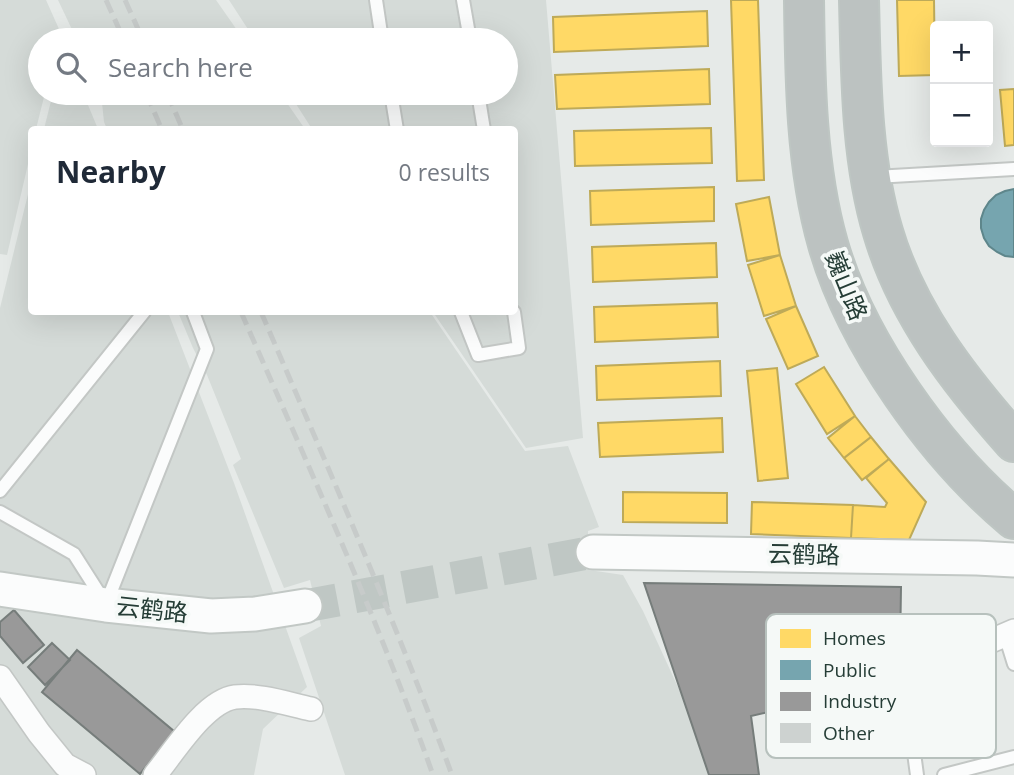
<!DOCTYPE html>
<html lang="en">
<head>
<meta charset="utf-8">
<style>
	:root { --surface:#fff; --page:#f2f2f3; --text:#1f2937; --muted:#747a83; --line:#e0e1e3 }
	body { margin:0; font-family:"Open Sans","Noto Sans SC",sans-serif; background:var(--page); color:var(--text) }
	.controls { position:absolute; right:21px; top:21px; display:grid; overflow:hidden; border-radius:7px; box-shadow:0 7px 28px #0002 }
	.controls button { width:63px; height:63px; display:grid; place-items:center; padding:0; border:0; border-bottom:2px solid var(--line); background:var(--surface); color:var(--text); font:35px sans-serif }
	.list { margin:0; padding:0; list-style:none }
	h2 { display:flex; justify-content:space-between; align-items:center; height:91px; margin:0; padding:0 28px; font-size:30px }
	h2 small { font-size:23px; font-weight:400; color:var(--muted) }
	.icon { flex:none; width:38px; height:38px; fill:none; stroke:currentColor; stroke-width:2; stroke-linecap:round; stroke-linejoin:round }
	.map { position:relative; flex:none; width:1014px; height:775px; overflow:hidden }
	.search { position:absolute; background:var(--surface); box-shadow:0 7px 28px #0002; left:28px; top:28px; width:490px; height:77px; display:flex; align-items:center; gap:18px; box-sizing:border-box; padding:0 24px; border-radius:38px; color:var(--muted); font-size:26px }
	.panel { position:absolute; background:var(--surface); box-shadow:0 7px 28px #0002; left:28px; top:126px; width:490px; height:189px; border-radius:7px }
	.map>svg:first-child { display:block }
</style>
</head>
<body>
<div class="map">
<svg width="1014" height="775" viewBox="0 0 1014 775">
	<rect width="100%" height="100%" fill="#e6eae8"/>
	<path fill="#d5dbd8" d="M0,0H46L59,29L57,40H40V93H45L36,129L32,130L31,151L7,255L0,254Z
		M58,0H216L244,40H77Z
		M229,0H546L583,438L526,448L433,312H514V130L312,129L289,93H506V40H255Z
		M53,93H83L98,129H44Z
		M101,93H280L305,129H107L104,122Z
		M31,182L32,312H168L234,483L307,687L263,729L254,775H0V308Z
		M178,312H430L525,451L568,446L599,527L588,531L589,570L623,575L643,611L689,711L709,775H345L299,638L321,626L310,580L284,588L233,465L241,459L207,375L193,348Z"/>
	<path fill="#ffd966" stroke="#beaa58" stroke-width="2" d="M731,0H758L764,180L737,181Z
		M897,0H934L935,75L899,76Z
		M707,11L708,46L554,52L553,17Z
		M709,69L710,104L557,109L555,75Z
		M1014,89V145L1005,146L1000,90Z
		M711,128L712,163L575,166L574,131Z
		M714,187V221L591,225L590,191Z
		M769,197L780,255L747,261L736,204Z
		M716,243L717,277L593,282L592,247Z
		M780,255L796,306L764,316L748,265Z
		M717,303L718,337L595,342L594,307Z
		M796,306L818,356L788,369L766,319Z
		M720,361L721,396L597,400L596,366Z
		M824,367L855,416L827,434L796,384Z
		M777,368L788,478L758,481L747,371Z
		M855,416L871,437L844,458L828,438Z
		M722,418L723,452L600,457L598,423Z
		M871,437L889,459L862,480L844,458Z
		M889,459L926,502L909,540L851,538L853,505L885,507L887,503L866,478Z
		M623,492L727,493V523L623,522Z
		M752,502L853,505L851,538L751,534Z"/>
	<path fill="#76a5af" stroke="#5e868b" stroke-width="2" d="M1014,189V257L1005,256L997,252L989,246L984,238L981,228V219L984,210L989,202L996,195L1005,191Z"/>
	<path fill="#999" stroke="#767d7b" stroke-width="2" d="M644,583L901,587L900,650L887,652L885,686L751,716L759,775H709Z
		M14,610L44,645L23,663L0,636V622Z
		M52,643L70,660L45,685L28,667Z
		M77,650L175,732L140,774L42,692Z"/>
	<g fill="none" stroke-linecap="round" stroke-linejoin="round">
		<path stroke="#bfc7c4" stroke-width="33" stroke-dasharray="33 17" stroke-linecap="butt" d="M305,606L593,552"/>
		<defs>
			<path id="lane" d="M376,0L382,40
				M463,0L470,40
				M391,93L397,130
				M478,93L484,130
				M875,177L1014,169
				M461,312L478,355L519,348L514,312
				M0,491L144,312
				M0,512L74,554L102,598
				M106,604L207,349L193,312
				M1005,635L1014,664
				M904,680L917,775
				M944,775L1014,757"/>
			<path id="street" d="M0,677L39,733L65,765L84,775
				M787,729L1014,631
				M155,775C174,752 205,701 235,697C258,694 288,704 311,709"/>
			<path id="secondary" d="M593,552L977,558L1014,560
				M0,589L106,605L211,616L255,614L305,606"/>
			<path id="highway" d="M804,0C805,80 806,167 828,244C856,342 936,454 1014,519
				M859,0C861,76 861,159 883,232C907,313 959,380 1014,442"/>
		</defs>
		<use href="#lane" stroke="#c3c7c5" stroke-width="16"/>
		<use href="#street" stroke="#c3c7c5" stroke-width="26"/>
		<use href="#secondary" stroke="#c2c8c5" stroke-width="37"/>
		<use href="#highway" stroke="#bec6c3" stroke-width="42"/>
		<use href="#lane" stroke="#fbfcfc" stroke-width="12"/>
		<use href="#street" stroke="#fbfcfc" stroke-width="23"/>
		<use href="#secondary" stroke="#fbfcfc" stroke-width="33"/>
		<use href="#highway" stroke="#bcc2c1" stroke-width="38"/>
		<path stroke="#c7cbca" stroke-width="5" stroke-dasharray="14 7" stroke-linecap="butt" d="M106,0L124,40
			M125,0L143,40
			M146,93L162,130
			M167,93L183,130
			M241,312C308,465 377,617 433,775
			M261,312C327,465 394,618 452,775"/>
	</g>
	<g text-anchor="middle" stroke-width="7" stroke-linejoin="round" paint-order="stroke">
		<g font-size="24" fill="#253d36" stroke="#f5f9f7">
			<text transform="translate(846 286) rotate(68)" y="8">巍山路</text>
			<text transform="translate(804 555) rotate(1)" y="8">云鹤路</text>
			<text transform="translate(152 610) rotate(6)" y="8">云鹤路</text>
		</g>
	</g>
	<rect x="766" y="614" width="230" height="144" rx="10" fill="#f5f9f7" stroke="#b7c1bd" stroke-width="2"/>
	<rect x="780" y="629" width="31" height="19" fill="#ffd966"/>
	<rect x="780" y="660" width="31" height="20" fill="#76a5af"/>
	<rect x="780" y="692" width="31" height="19" fill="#999"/>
	<rect x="780" y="723" width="31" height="20" fill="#cdd2d0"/>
	<g font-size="19" fill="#253d36">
		<text x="823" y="645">Homes</text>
		<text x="823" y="677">Public</text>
		<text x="823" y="708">Industry</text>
		<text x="823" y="740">Other</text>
	</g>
</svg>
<div class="controls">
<button>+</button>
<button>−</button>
</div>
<div class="search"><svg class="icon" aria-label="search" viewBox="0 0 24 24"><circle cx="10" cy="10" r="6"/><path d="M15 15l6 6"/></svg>Search here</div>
<section class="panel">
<h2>Nearby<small>0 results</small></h2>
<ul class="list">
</ul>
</section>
</div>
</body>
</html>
